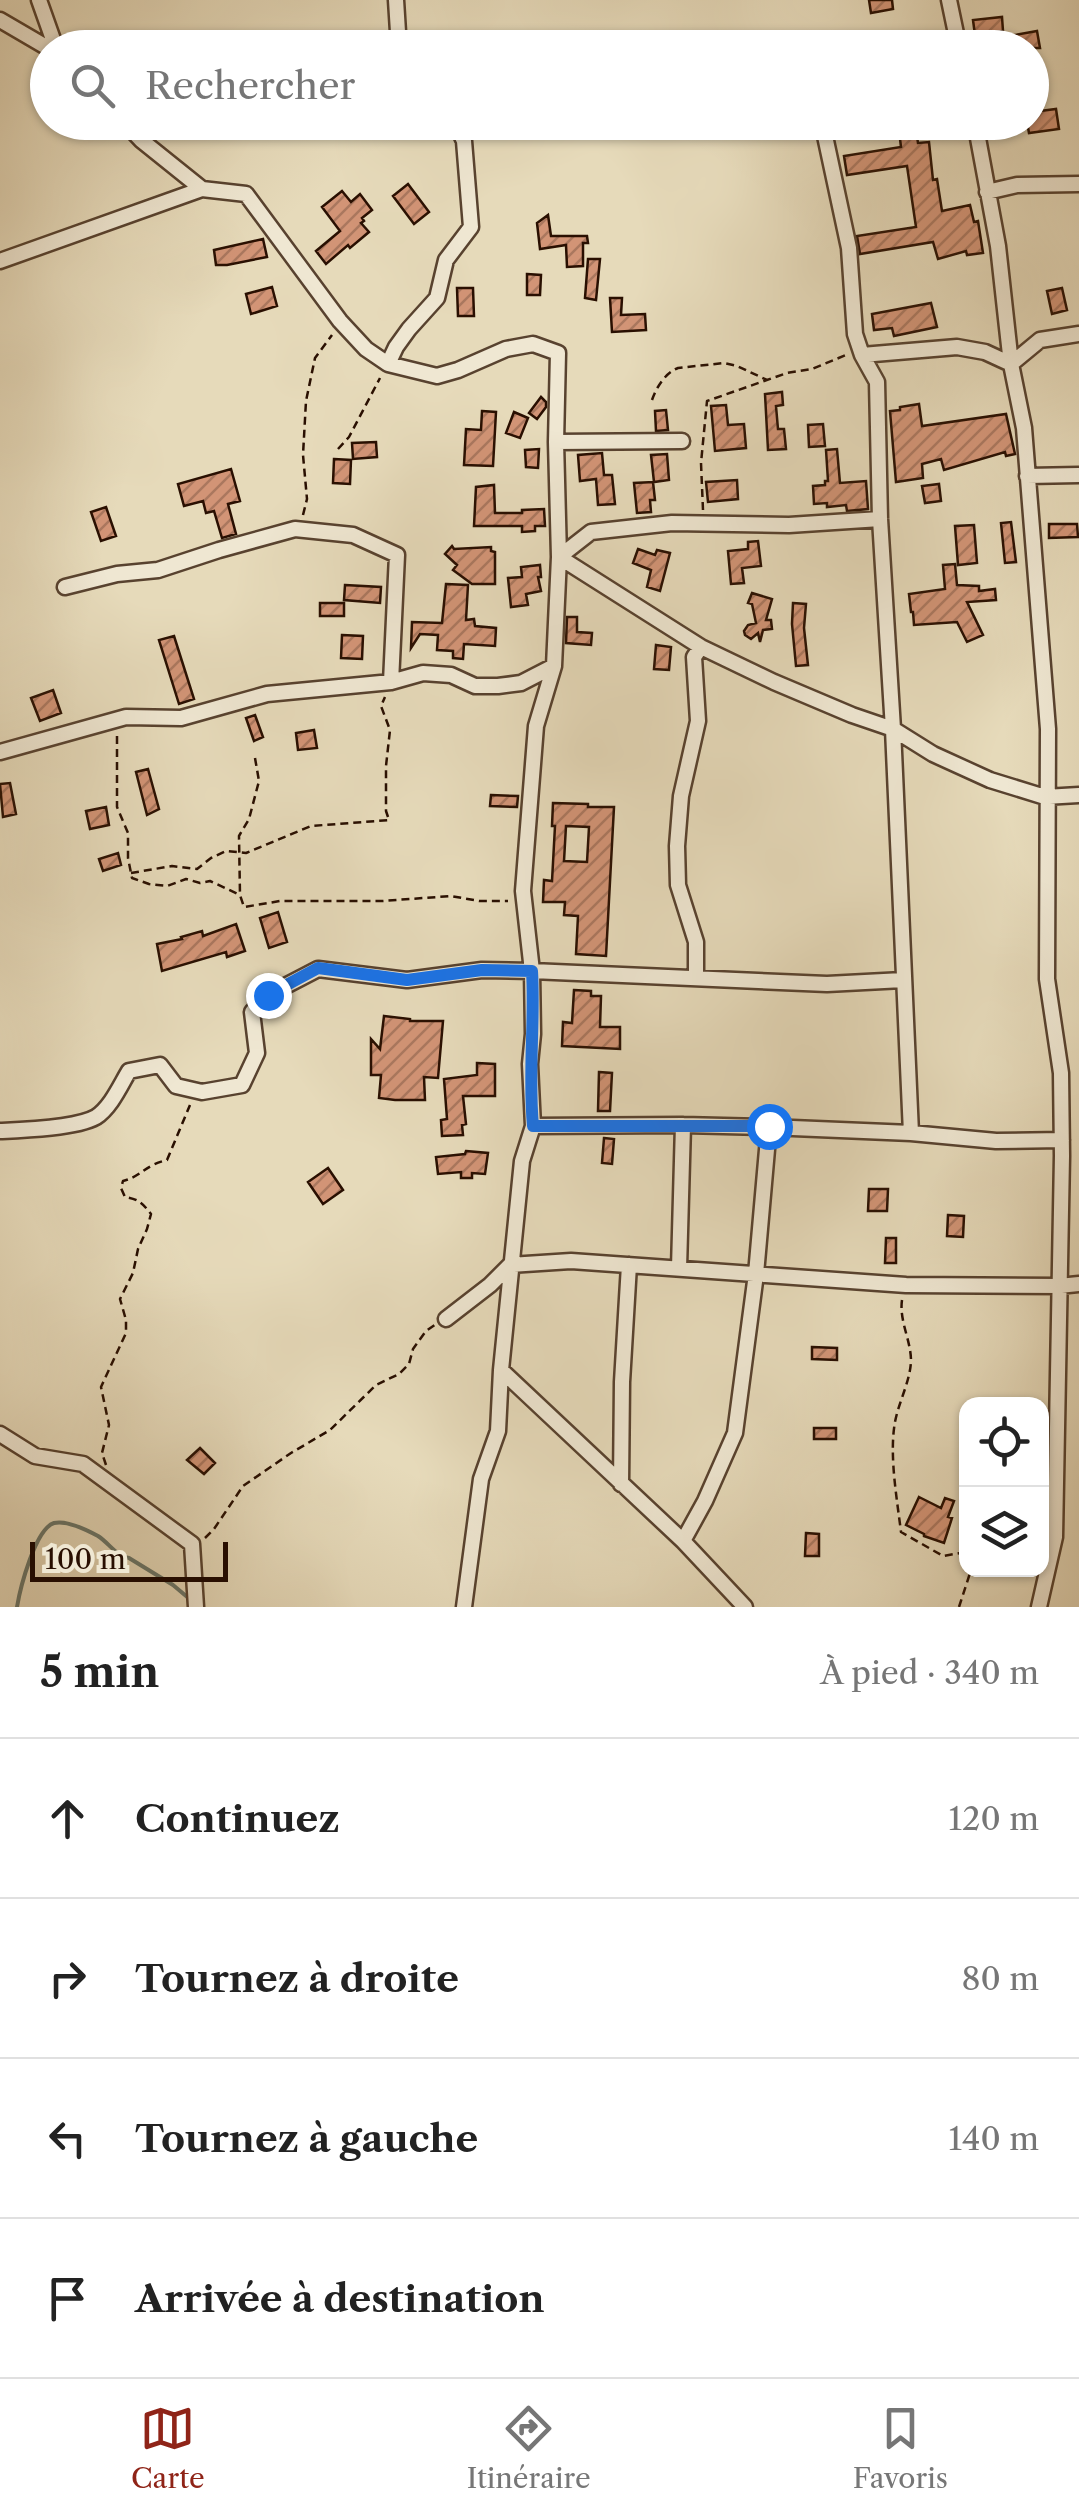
<!DOCTYPE html>
<html lang="fr">
<head>
<meta charset="utf-8">
<style>
	:root { --surface:#fff; --page:#f6f6f6; --text:#222; --muted:#767676; --line:#e0e0e0; --accent:#8f2418 }
	body { margin:0; font-family:"Libre Caslon Text",serif; background:var(--page); color:var(--text) }
	.controls { position:absolute; right:30px; bottom:30px; display:grid; overflow:hidden; border-radius:20px; box-shadow:0 2px 8px #0004 }
	.controls button { width:90px; height:90px; display:grid; place-items:center; padding:0; border:0; border-bottom:2px solid var(--line); background:var(--surface); color:var(--text); font:50px sans-serif }
	.scale { position:absolute; left:30px; bottom:25px; width:198px; box-sizing:border-box; padding-left:10px; border:5px solid #290f01; border-top:0; font-size:28px; line-height:35px; white-space:nowrap; color:#290f01; -webkit-text-stroke:8px #efe7d2; paint-order:stroke }
	.stop { position:absolute; width:30px; height:30px; margin:-22px; border:8px solid #1a73e8; border-radius:50%; background:#fff }
	.stop.end { background:#1a73e8; border-color:#fff; box-shadow:0 2px 10px #0008 }
	.list { margin:0; padding:0; list-style:none }
	h2 { display:flex; justify-content:space-between; align-items:center; height:130px; margin:0; padding:0 40px; font-size:42px }
	h2 small { font-size:32px; font-weight:400; color:var(--muted) }
	.list li { display:grid; grid-template-columns:65px 1fr auto; gap:30px; align-items:center; box-sizing:border-box; height:160px; padding:0 40px; border-top:2px solid var(--line) }
	.list b { display:block; font-size:38px; white-space:nowrap }
	.list em { font-size:32px; font-style:normal; color:var(--muted) }
	.icon { flex:none; width:55px; height:55px; fill:none; stroke:currentColor; stroke-width:2; stroke-linecap:round; stroke-linejoin:round }
	.map { position:relative; flex:none; width:1079px; height:1607px; overflow:hidden }
	.search { position:absolute; background:var(--surface); box-shadow:0 2px 8px #0004; left:30px; right:30px; top:30px; height:110px; display:flex; align-items:center; gap:25px; box-sizing:border-box; padding:0 35px; border-radius:55px; color:var(--muted); font-size:38px }
	.sheet { height:770px; background:var(--surface) }
	nav { display:flex; justify-content:space-around; align-items:center; box-sizing:border-box; height:140px; border-top:2px solid var(--line); background:var(--surface); font-size:28px; color:var(--muted) }
	nav a { display:grid; justify-items:center; gap:5px }
	nav .on { color:var(--accent) }
	.map>svg:first-child { display:block }
</style>
</head>
<body>
<div class="map">
<svg width="1079" height="1607" viewBox="0 0 1079 1607">
	<defs>
		<pattern id="building-hatch" width="6" height="6" patternUnits="userSpaceOnUse" patternTransform="scale(2.5)"><rect width="6" height="6" fill="#d29476"/><path d="M-1 1l2-2M0 6l6-6M5 7l2-2" fill="none" stroke="#aa775e"/></pattern>
	</defs>
	<rect width="100%" height="100%" fill="#e6daba"/>
	<filter id="stains"><feTurbulence type="fractalNoise" baseFrequency=".002" numOctaves="4"/><feColorMatrix values="0 0 0 0 .2 0 0 0 0 .09 0 0 0 0 .02 0 0 0 .5 -.17"/></filter>
	<radialGradient id="worn" r=".72"><stop offset=".6" stop-color="#630" stop-opacity="0"/><stop offset="1" stop-color="#630" stop-opacity=".3"/></radialGradient>
	<g fill="none" stroke-linecap="round" stroke-linejoin="round">
		<path stroke="#6a7669" stroke-width="4" d="M17,1607C20,1589 35,1529 54,1523C66,1520 87,1530 98,1536C109,1543 116,1556 129,1558L173,1585L192,1601"/>
	</g>
	<path fill="url(#building-hatch)" stroke="#290f01" stroke-width="2.5" fill-rule="evenodd" d="M869,0H892L893,9L871,13Z
		M1002,17L1003,31L975,35L973,20Z
		M1037,31L1040,48H1017L1015,35Z
		M1056,109L1059,129L1029,133L1027,122H1032V112Z
		M898,122H915L918,143L929,142L933,180L937,179L942,211L970,205L974,222L978,221L983,253L967,255L966,251L938,259L933,242L860,254L857,236L916,227L907,166L847,175L844,156L901,147Z
		M408,184L429,212L414,224L393,196Z
		M342,191L351,202L360,194L372,210L362,218L364,221L361,223L369,232L350,248L348,245L326,264L316,251L340,231L322,207Z
		M548,215L551,236H587L588,243H583V266L567,267L566,245L540,249L537,223Z
		M263,239L267,257L227,265H216L214,250Z
		M588,259H600L596,300L585,298Z
		M527,274L541,275L540,295H527Z
		M272,287L277,306L251,314L246,294Z
		M457,288H473L474,316H458Z
		M1062,288L1067,310L1052,314L1047,291Z
		M610,298H622L621,315L645,314L646,330L612,332Z
		M931,303L937,327L894,336L892,328L874,330L872,314Z
		M782,392L783,405L776,406L778,429H784L786,449L768,450L765,394Z
		M541,397L546,402V407L537,419L529,413Z
		M919,404L922,426L1006,414L1015,454L1006,456L1005,452L944,470L941,459L922,464L923,478L896,482L890,411L900,410V407Z
		M726,405L728,425L744,424L746,448L715,451L711,406Z
		M666,410L668,430L656,431L655,411Z
		M482,411L496,412L493,466L464,465L466,429L481,430Z
		M514,412L528,418L520,438L506,433Z
		M823,424L825,446L809,447L808,425Z
		M376,442L377,457L353,459L352,443Z
		M539,449L538,468L526,467L525,450Z
		M837,449L840,483L866,481L868,509L847,511L846,505L827,507V503L814,504L813,486L825,485V481H828L826,450Z
		M602,453L604,475H612L615,504L598,505L596,479L580,481L578,455Z
		M667,454L669,480L654,482L651,455Z
		M334,459L351,460L350,484L333,483Z
		M231,469L240,501L228,504L236,534L222,538L214,511L206,513L203,501L184,506L178,484Z
		M737,480L738,499L708,502L706,482Z
		M653,482L655,500H650L651,512L637,513L634,483Z
		M939,484L941,501L925,503L922,486Z
		M494,485L495,513H522V510L544,509L545,526H535V531L522,532V526H474L476,487Z
		M106,507L116,536L101,541L91,512Z
		M1011,522L1016,562L1005,563L1001,523Z
		M1049,524H1077L1078,537L1049,538Z
		M974,525L977,563L958,565L955,526Z
		M758,541L761,566L742,568L744,583L731,584L728,551L748,549V542Z
		M452,546L454,549L491,547V551L495,552V584H472L453,570L457,565L445,554Z
		M638,549L655,555L657,550L670,553L660,591L647,587L651,570L633,563Z
		M955,564L957,585L979,586V591L995,589L996,600L967,602L983,635L967,642L957,622L914,625L913,612H911L909,594L945,589L943,565Z
		M540,565L541,577H538L541,591L526,594L528,605L511,607L508,578L522,577L521,567Z
		M446,584L468,585L466,620L474,619L475,626L496,628L495,646L464,644L463,659L453,658V651L437,650L438,635L420,634L411,648L412,622L442,623Z
		M345,585L381,587L380,603L344,600Z
		M752,593L772,599L766,620H771L772,629L763,630L760,642L758,633L751,639L745,635L744,631L748,625L756,623L752,604L748,603Z
		M320,603H344V616H320Z
		M793,603L806,604L804,628L808,665L796,666L792,624Z
		M567,617H577V632L592,633L591,645L566,643Z
		M342,635L363,636L362,659L341,658Z
		M174,636L194,699L179,704L159,640Z
		M656,645L671,647L669,670L654,669Z
		M53,690L61,713L40,721L31,698Z
		M255,715L263,737L254,741L246,718Z
		M314,730L317,748L298,750L296,733Z
		M148,769L159,809L147,815L136,772Z
		M10,783L16,814L3,817L0,784Z
		M491,795L518,796L517,807L490,806Z
		M553,803L588,804V807H614L606,956L576,954L578,916L564,915L565,902H543L544,880L552,881L555,826H552ZM566,826L589,827L587,862L564,861Z
		M106,807L109,825L90,829L86,811Z
		M118,853L121,865L103,871L99,859Z
		M278,912L287,942L269,948L260,918Z
		M236,924L245,951L227,957L226,952L162,971L157,944L182,939L181,937L202,931L203,936Z
		M574,990L591,991V996H601L600,1027H620V1049L562,1046L563,1022L572,1023Z
		M384,1016L410,1019V1021H443L438,1078L424,1077L425,1100H395L379,1098L381,1075H371V1039L380,1049Z
		M477,1063L495,1064V1096H463L466,1124L462,1125L463,1135L442,1136L441,1120L447,1119L444,1079L477,1075Z
		M599,1072L612,1073L610,1111H598Z
		M604,1138L614,1139L612,1164L602,1163Z
		M466,1151L488,1153L485,1174L472,1173V1178H461V1172L438,1174L436,1157L465,1154Z
		M328,1168L343,1190L323,1204L308,1182Z
		M869,1189H888L887,1211H868Z
		M948,1215L964,1216L963,1237L947,1236Z
		M886,1238H896V1263H885Z
		M812,1347L837,1348V1360L812,1359Z
		M814,1428H836V1439H814Z
		M200,1448L215,1463L204,1474L187,1460Z
		M919,1497L941,1508L945,1498L954,1501L948,1517L952,1518L944,1543L924,1536V1534L906,1525Z
		M806,1533L819,1534V1556H805Z"/>
	<g fill="none" stroke-linecap="round" stroke-linejoin="round">
		<defs>
			<path id="minor" d="M39,0L56,48
				M396,0L399,48
				M949,0L959,48
				M0,20L48,48
				M822,122L849,248L855,334L862,355L877,382L880,519L893,729L911,1133
				M975,122L998,246L1011,364L1024,428L1048,729L1047,979L1061,1073L1062,1156L1055,1537L1039,1607
				M987,192L1017,185L1079,184
				M0,261L202,189
				M862,355L957,347L985,352L1011,364L1040,340L1079,334
				M388,364L396,347L409,329L437,298L446,260L471,227L464,141L455,122
				M556,442L682,441
				M1027,476L1079,475
				M559,557L701,647L774,682L852,715L893,729L933,754L990,780L1045,797L1079,795
				M559,557L591,532L672,523L789,525L880,519
				M65,587L117,574L158,570L219,550L295,529L353,535L397,555L391,682
				M0,752L126,717L181,718L267,694L391,682L423,673L451,675L475,686H498L521,683L554,666
				M696,977V942L678,885L677,846L681,796L698,721L694,657L701,647
				M533,1126L683,1125L769,1127L911,1133L996,1141L1062,1140
				M0,1131C23,1130 77,1128 96,1117C111,1107 120,1086 129,1071L160,1065L176,1086L202,1092L242,1085L257,1053L252,1012L268,995L318,969L407,980L482,970L532,971L523,891L536,726L554,666L559,557L556,442L558,353L533,344L506,349L458,370L437,376L388,364L366,349L340,321L246,194L202,189L141,140L124,122
				M679,1268L683,1125
				M446,1319L490,1285L510,1265L571,1261L906,1285L1059,1286L1079,1284
				M501,1370L683,1541L745,1607
				M0,1434L35,1456L83,1464L192,1544L196,1607
				M621,1484L622,1382L629,1265
				M683,1541L705,1501L735,1433L756,1274L769,1127
				M464,1607L481,1479L498,1431L501,1370L522,1161L533,1126L530,1064L533,1034L532,971L827,984L903,980"/>
		</defs>
		<use href="#minor" stroke="#58422f" stroke-width="19"/>
		<path stroke="#290f01" stroke-width="2.5" stroke-dasharray="8 5" stroke-linecap="butt" d="M652,400C656,388 665,373 678,368L724,363L737,366L767,380
			M338,449L349,437L380,378
			M703,510L701,463L707,401L787,373L812,369L846,355
			M303,515L307,499L303,455L306,401L315,358L332,335
			M117,736V807L128,833V858L132,878L149,884L167,886L186,879L200,883L210,881L238,894
			M255,758L259,781L249,819L239,836L240,895L244,907L280,901H382L451,896L479,901H508
			M131,873L172,866L197,869L211,858L226,851L246,853L311,826L389,820L386,811V766L390,730L381,706L385,697
			M902,1300C899,1321 911,1340 911,1361C910,1382 899,1401 895,1422C889,1455 897,1499 901,1532L943,1556L966,1552
			M106,1465L102,1453L109,1425L101,1387L126,1333V1320L120,1299L133,1273L138,1249L147,1229L151,1214C143,1204 139,1199 125,1197L121,1188L123,1181C142,1176 145,1165 167,1160L190,1105
			M205,1538L214,1529L243,1486L291,1453L330,1430L376,1385L399,1374L409,1364L413,1349L426,1331L436,1324
			M959,1607L971,1570"/>
		<use href="#minor" stroke="#efe7d2" stroke-width="14"/>
	</g>
	<g fill="none" stroke-linecap="round" stroke-linejoin="round">
		<path stroke="#1a73e8" stroke-width="12" d="M268,995L318,968L407,980L482,970L532,971C535,1023 528,1074 533,1126H769"/>
	</g>
	<rect width="100%" height="100%" filter="url(#stains)"/>
	<rect width="100%" height="100%" fill="url(#worn)"/>
</svg>
<div class="controls">
<button><svg class="icon" aria-label="locate" viewBox="0 0 24 24"><circle cx="12" cy="12" r="6"/><path d="M12 2v4M12 18v4M2 12h4M18 12h4"/></svg></button>
<button><svg class="icon" aria-label="layers" viewBox="0 0 24 24"><path d="M12 4l9 5-9 5-9-5zM3 14l9 5 9-5"/></svg></button>
</div>
<div class="scale">100 m</div>
<div class="stop" style="left:769px;top:1126px"></div>
<div class="stop end" style="left:268px;top:995px"></div>
<div class="search"><svg class="icon" aria-label="search" viewBox="0 0 24 24"><circle cx="10" cy="10" r="6"/><path d="M15 15l6 6"/></svg>Rechercher</div>
</div>
<section class="sheet">
<h2>5 min<small>À pied · 340 m</small></h2>
<ul class="list">
<li><svg class="icon" aria-label="ahead" viewBox="0 0 24 24"><path d="M12 20V5M6 11l6-6 6 6"/></svg><div><b>Continuez</b></div><em>120 m</em></li>
<li><svg class="icon" aria-label="right" viewBox="0 0 24 24"><path d="M7 20v-9h11M14 6l5 5-5 5"/></svg><div><b>Tournez à droite</b></div><em>80 m</em></li>
<li><svg class="icon" aria-label="left" viewBox="0 0 24 24"><path d="M17 20v-9H6M10 6l-5 5 5 5"/></svg><div><b>Tournez à gauche</b></div><em>140 m</em></li>
<li><svg class="icon" aria-label="arrive" viewBox="0 0 24 24"><path d="M6 21V4h12l-3 4 3 4H6"/></svg><div><b>Arrivée à destination</b></div></li>
</ul>
</section>
<nav>
<a class="on"><svg class="icon" aria-label="map" viewBox="0 0 24 24"><path d="M3 6l6-2 6 2 6-2v14l-6 2-6-2-6 2zM9 4v14M15 6v14"/></svg>Carte</a>
<a><svg class="icon" aria-label="directions" viewBox="0 0 24 24"><path d="M12 3l9 9-9 9-9-9zM9 14v-3h6M13 9l2 2-2 2"/></svg>Itinéraire</a>
<a><svg class="icon" aria-label="saved" viewBox="0 0 24 24"><path d="M7 4h10v16l-5-4-5 4z"/></svg>Favoris</a>
</nav>
</body>
</html>
